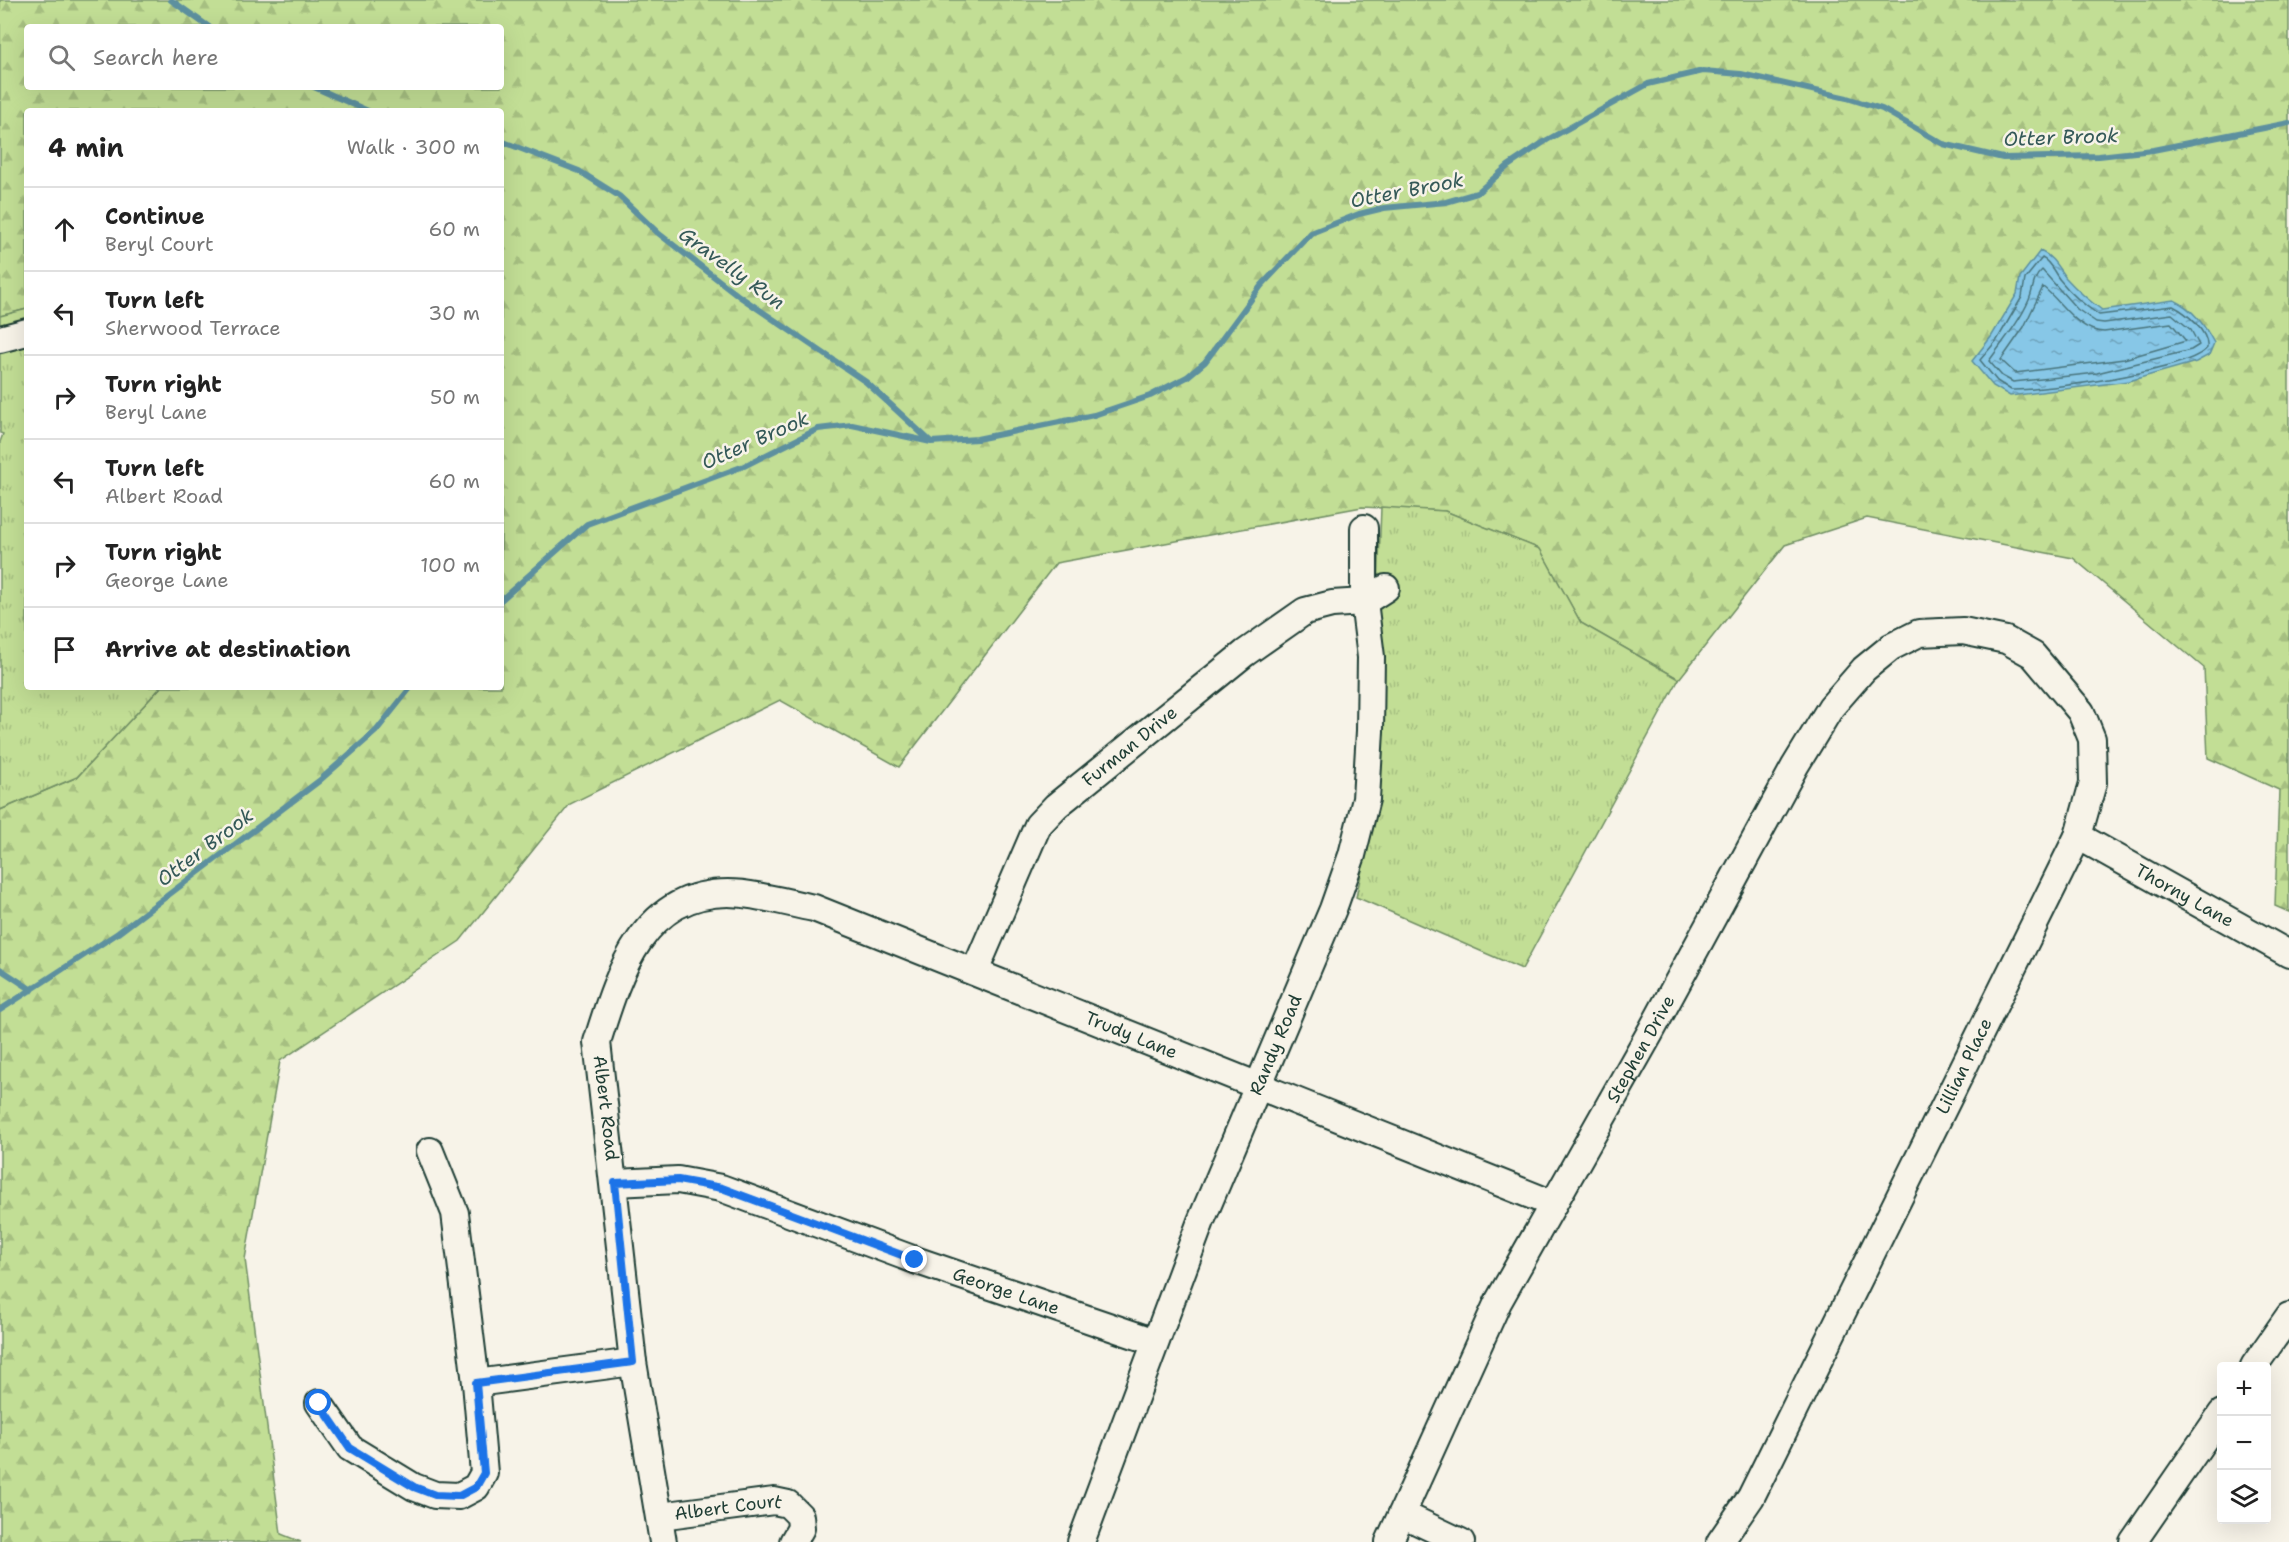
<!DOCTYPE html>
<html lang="en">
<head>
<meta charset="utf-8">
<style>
	:root { --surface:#fff; --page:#f6f6f6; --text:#222; --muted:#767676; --line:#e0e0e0 }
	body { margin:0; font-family:"Shantell Sans",sans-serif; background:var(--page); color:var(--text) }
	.controls { position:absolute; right:18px; bottom:18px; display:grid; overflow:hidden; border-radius:6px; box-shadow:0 6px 24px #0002 }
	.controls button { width:54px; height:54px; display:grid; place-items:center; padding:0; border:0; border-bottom:2px solid var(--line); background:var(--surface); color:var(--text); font:30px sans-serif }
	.stop { position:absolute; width:18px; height:18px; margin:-14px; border:4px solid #1a73e8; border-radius:50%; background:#fff }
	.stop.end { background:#1a73e8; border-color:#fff; box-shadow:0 2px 6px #0008 }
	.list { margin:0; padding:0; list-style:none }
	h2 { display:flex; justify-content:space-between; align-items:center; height:78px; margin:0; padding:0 24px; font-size:26px }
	h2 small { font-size:20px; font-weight:400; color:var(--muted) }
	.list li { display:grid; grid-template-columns:39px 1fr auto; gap:18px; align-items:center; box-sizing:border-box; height:84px; padding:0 24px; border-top:2px solid var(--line) }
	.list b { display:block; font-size:22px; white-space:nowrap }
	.list p { margin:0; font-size:20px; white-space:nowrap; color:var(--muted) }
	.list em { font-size:20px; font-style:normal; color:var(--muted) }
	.icon { flex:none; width:33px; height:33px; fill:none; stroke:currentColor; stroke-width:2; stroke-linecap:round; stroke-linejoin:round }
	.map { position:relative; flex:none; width:2289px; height:1542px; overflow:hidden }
	.search { position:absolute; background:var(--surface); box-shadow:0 6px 24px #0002; left:24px; top:24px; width:480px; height:66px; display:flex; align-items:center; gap:15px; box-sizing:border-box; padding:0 21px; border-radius:6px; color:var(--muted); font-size:22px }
	.panel { position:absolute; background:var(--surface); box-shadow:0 6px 24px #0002; left:24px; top:108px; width:480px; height:582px; border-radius:6px }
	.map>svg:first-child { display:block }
</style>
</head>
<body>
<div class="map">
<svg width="2289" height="1542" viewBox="0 0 2289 1542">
	<defs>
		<pattern id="forest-firs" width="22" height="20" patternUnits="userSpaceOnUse" patternTransform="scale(1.5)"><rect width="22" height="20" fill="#c2de95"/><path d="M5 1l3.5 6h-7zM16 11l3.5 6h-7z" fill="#a6bf81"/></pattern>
		<pattern id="park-tufts" width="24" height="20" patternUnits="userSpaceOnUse" patternTransform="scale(1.5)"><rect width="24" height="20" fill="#c2de95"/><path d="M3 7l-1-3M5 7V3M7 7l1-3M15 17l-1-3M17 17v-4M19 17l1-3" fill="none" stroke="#a6bf81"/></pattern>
		<pattern id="water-ripples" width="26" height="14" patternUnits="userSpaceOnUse" patternTransform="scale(1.5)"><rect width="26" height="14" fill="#87c7e7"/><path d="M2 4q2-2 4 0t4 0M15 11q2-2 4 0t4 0" fill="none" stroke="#6ea3bc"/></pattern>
	</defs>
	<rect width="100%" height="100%" fill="#f7f3e8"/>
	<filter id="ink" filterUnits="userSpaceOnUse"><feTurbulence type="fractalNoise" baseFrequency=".0167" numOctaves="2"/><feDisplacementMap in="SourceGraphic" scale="12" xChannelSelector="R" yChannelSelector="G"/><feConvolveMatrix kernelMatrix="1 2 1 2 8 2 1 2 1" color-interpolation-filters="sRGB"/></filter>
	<g filter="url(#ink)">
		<path fill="url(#forest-firs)" stroke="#708e64" stroke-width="1.5" fill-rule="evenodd" d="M0,0H2289V912L2275,906L2279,790L2208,758L2204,668L2073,558L1867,518L1785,545L1679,679L1581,623L1540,549L1445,511L1362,507L1056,563L899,767L780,700L570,804L460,941L280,1061L245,1259L281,1534L301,1542H0V810L77,777L161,687H501V111H27V309L0,316ZM27,27H501V87H27Z"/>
		<path fill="url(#park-tufts)" stroke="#708e64" stroke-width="1.5" d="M27,309V687H161L77,777L0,810V442L3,434L0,433V316Z
			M1381,507L1445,511L1540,549L1581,623L1679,679L1522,969L1356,897L1375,811L1381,756L1378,589Z"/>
		<path fill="url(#water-ripples)" stroke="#5d909f" stroke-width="1.5" d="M2040,251C2054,257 2057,267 2066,278C2077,290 2088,300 2102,310L2174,300C2193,309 2204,324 2214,343L2209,355L2196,362L2129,381L2010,396L1993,386L1972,361L1991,337L2017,294L2020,277Z"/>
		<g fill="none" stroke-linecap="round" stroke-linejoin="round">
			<path stroke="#49747c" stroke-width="1.5" d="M2042,258C2051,262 2054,273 2060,280C2071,294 2084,305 2099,315L2173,306C2187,313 2209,332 2207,348C2188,371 2044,391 2011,390L1997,381L1980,360L1997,340L2022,297L2025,279Z
				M2042,270L2077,309L2096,322L2104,323L2172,314L2191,330L2199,345L2191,350L2097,373L2013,382L2002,376L1989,361C2003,341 2019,323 2029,300C2034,288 2032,279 2042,270Z
				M2043,287C2062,302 2077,331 2104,332L2171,323L2186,341L2124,359L2015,373L2001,360L2024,327Z"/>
			<path stroke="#5d909f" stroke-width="6" d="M171,0L209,27
				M314,87L368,111
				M501,141L579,171L619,196L658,233L739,296L866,382L930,441
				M501,600L587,524L744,466L818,429L852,425L931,442L977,439L1094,415L1150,396L1187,377L1205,362L1261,286L1311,233L1359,214L1384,208L1446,202L1477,193L1508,166L1547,140L1648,84L1703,71L1741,74L1847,98L1882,109L1943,144L2003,158L2099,156L2153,150L2289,123
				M0,969L32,990
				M0,1010L118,933L319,781L376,731L411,687"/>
			<defs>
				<g id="minor">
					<path d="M0,339L27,332"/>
					<path id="s1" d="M2078,836L2289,954"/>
					<path id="s2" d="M975,971L1038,825L1056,806L1245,653L1305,611L1332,604L1364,602L1386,588"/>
					<path id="s3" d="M615,1183L678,1180L721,1188L915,1260L1155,1342"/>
					<path d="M2254,1366L2289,1316"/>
					<path d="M476,1383L633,1362"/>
					<path d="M319,1403L350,1448L414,1487L435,1495L459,1496L476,1487L484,1473L476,1383L455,1213L430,1151"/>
					<path d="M1402,1514L1461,1542"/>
					<path id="s4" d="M660,1516L774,1501L788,1504L800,1516L801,1528L793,1542"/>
					<path id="s5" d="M663,1542L633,1362L597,1042C618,975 642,893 728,893C754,893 788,903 814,908L1553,1204"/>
					<path id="s6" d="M1081,1542L1201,1221L1333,909L1352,855L1366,799L1370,731L1371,657L1364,602V528"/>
					<path id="s7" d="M1389,1542L1498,1302L1650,1033L1795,766L1831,707L1864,669L1891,647L1919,633L1963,631L2006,640L2033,655L2081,712L2092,739L2093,783L2078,836L1751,1497L1720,1542"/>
					<path d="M2133,1542L2222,1413"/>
				</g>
			</defs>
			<use href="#minor" stroke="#1f3d34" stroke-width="30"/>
			<use href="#minor" stroke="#f7f3e8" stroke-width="26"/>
		</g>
	</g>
	<g fill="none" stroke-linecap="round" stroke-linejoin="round" filter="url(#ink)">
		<path stroke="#1a73e8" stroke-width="8" d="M319,1403L350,1448L414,1487L435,1495L459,1496L476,1487L484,1473L476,1383L633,1362L615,1183L678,1180L722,1188L915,1260"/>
	</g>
	<g text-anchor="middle" stroke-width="5" stroke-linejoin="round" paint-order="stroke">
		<g font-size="18" fill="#1f3d34" stroke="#f7f3e8">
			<text dy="6" stroke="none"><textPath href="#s2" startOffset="280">Furman Drive</textPath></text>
			<text dy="6" stroke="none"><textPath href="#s1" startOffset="122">Thorny Lane</textPath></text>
			<text dy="6" stroke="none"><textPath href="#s5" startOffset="1149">Trudy Lane</textPath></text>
			<text dy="6" stroke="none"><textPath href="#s6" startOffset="534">Randy Road</textPath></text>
			<text dy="6" stroke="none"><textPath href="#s7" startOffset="554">Stephen Drive</textPath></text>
			<text transform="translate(1964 1066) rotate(-64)" y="6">Lillian Place</text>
			<text transform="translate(606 1108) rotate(83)" y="6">Albert Road</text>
			<text dy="6" stroke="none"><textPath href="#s3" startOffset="410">George Lane</textPath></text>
			<text dy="6" stroke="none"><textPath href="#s4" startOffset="69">Albert Court</textPath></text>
		</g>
		<g font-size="20" font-style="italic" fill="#345958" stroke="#f7f3e8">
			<text transform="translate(2061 137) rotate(-2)" y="7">Otter Brook</text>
			<text transform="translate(1407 190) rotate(-11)" y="7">Otter Brook</text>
			<text transform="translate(732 268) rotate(36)" y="7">Gravelly Run</text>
			<text transform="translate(755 440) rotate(-24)" y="7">Otter Brook</text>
			<text transform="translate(205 847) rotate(-37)" y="7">Otter Brook</text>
		</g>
	</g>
</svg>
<div class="controls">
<button>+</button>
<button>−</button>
<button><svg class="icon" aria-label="layers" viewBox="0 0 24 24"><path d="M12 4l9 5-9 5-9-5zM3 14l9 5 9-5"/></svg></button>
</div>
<div class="stop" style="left:319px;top:1403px"></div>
<div class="stop end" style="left:915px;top:1260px"></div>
<div class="search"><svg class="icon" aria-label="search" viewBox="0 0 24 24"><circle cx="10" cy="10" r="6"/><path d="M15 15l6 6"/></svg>Search here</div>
<section class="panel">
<h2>4 min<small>Walk · 300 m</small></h2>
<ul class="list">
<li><svg class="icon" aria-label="ahead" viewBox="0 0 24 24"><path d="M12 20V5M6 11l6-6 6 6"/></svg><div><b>Continue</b><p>Beryl Court</p></div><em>60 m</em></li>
<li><svg class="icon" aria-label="left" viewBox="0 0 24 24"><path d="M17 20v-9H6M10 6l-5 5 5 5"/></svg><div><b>Turn left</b><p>Sherwood Terrace</p></div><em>30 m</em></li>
<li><svg class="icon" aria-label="right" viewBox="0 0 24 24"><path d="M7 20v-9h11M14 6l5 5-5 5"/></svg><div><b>Turn right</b><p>Beryl Lane</p></div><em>50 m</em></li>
<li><svg class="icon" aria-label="left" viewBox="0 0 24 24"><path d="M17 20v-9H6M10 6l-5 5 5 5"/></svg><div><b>Turn left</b><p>Albert Road</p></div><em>60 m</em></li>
<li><svg class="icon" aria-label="right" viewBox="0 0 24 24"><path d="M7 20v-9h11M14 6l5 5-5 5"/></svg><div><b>Turn right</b><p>George Lane</p></div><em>100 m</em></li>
<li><svg class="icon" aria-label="arrive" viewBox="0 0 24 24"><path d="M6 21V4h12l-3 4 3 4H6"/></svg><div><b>Arrive at destination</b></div></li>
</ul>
</section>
</div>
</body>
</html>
